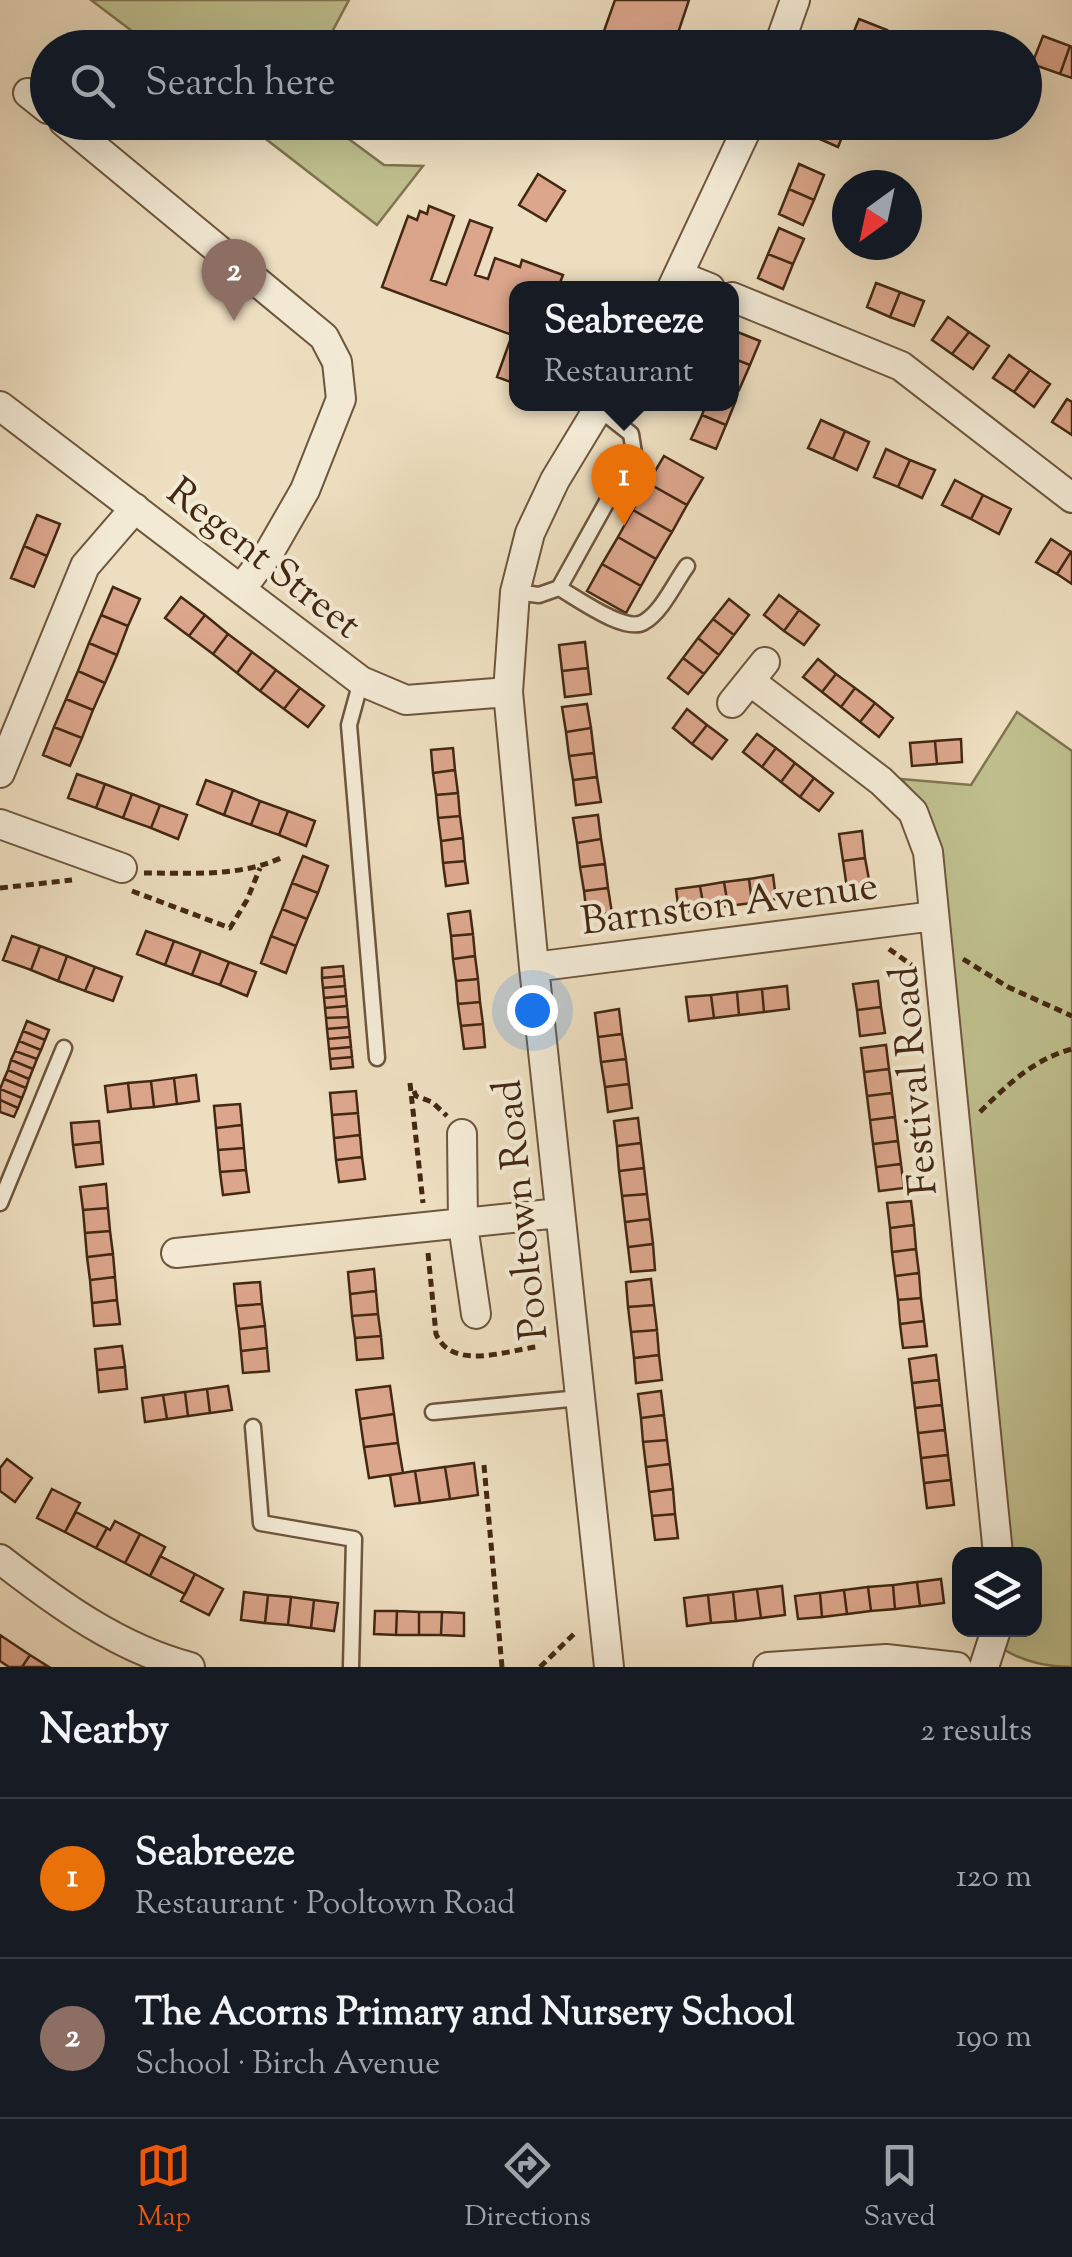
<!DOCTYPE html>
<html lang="en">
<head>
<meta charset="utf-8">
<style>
	:root { --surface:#171b24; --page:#20242c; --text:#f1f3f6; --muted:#9ea1a6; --line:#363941; --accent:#ea580c }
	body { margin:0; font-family:"Sorts Mill Goudy",serif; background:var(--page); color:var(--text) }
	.controls { position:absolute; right:30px; bottom:30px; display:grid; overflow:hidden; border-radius:20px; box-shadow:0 10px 40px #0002 }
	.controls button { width:90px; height:90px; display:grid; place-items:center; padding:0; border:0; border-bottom:2px solid var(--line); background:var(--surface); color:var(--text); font:50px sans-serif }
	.compass { position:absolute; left:832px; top:170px; width:90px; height:90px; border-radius:50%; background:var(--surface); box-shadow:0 10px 40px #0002; rotate:213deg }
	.you { position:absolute; left:532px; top:1010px; width:35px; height:35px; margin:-25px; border:8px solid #fff; border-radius:50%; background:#1a73e8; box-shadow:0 0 0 15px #1a73e833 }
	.badge { display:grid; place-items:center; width:65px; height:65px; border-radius:50%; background:var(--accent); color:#fff; font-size:32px; font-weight:700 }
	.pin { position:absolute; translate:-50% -82px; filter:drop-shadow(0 2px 5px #0008) }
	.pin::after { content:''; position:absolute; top:52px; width:35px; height:30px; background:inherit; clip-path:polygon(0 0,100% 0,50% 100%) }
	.popup { position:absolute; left:509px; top:281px; width:230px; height:130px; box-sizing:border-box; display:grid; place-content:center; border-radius:20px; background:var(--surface); filter:drop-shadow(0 2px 8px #0005); font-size:32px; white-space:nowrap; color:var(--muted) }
	.popup b { font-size:38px; color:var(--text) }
	.popup::after { content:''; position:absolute; left:50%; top:100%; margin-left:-20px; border:20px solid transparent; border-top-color:var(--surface) }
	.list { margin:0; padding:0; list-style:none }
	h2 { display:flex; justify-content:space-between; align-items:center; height:130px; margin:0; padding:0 40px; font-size:42px }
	h2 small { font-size:32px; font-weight:400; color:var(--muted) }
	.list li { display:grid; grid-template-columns:65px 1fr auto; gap:30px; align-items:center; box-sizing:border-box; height:160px; padding:0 40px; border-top:2px solid var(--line) }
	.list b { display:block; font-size:38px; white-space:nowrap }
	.list p { margin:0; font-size:32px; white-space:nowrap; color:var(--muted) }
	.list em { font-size:32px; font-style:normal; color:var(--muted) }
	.icon { flex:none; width:55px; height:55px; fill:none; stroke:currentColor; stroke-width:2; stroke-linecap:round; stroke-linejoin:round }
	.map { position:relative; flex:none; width:1072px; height:1667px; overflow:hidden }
	.search { position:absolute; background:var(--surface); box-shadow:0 10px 40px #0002; left:30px; right:30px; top:30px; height:110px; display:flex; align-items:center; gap:25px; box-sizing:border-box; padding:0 35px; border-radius:55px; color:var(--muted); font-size:38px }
	.sheet { height:450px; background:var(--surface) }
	nav { display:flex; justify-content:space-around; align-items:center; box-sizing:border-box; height:140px; border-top:2px solid var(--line); background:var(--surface); font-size:28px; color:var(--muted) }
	nav a { display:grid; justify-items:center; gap:5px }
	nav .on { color:var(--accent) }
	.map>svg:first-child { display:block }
</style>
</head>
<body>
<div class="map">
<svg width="1072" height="1667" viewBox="0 0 1072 1667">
	<rect width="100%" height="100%" fill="#eddebf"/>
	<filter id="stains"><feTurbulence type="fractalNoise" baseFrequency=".002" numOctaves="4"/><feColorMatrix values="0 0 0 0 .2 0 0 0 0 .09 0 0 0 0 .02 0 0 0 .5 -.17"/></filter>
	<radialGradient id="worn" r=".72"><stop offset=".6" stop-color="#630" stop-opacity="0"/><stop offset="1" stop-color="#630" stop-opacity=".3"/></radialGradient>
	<path fill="#bfbf8d" stroke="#817450" stroke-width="2.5" d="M91,0H349L324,47H153Z
		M245,123H332L338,131L384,165L423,166L377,225Z
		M1017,712L1072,751V1667C1048,1667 1024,1662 1003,1649L1008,1630H1034V1554H1008L941,857L925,806L901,779L971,785Z"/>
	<path fill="#dca68c" stroke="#432812" stroke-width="2.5" d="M615,0H689L673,48L634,37L631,48L599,45Z
		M859,19L887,30L880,48H868L850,41Z
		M1043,36L1070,46L1060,74L1032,64Z
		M1070,46L1072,47V78L1060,74Z
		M819,122H848L838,147L813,136Z
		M799,164L824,175L814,200L789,189Z
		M538,174L565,191L546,221L519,205Z
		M789,189L814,200L803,225L779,214Z
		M429,206L454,216L431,280L446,285L470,220L492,228L475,275L488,279L495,258L520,267L522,260L563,275L558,288H516V384L497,377L512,335L382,287L408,216L417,220L420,211L427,214Z
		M779,228L804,239L793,264L768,254Z
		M768,254L793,264L783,289L758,278Z
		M876,283L900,292L890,317L867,307Z
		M900,292L924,301L914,326L890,317Z
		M948,317L969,332L952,354L932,340Z
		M735,331L760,341L750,365L732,358Z
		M969,332L989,346L973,369L952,354Z
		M1009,355L1030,370L1014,392L993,378Z
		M732,358L750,365L739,390L732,387Z
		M1030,370L1050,384L1034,407L1014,392Z
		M732,398L736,400L726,425L702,415L706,404H732Z
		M1067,399L1072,402V435L1052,422Z
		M702,415L726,425L716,449L691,439Z
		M821,420L845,431L833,459L808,448Z
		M845,431L869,442L857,470L833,459Z
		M886,449L910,460L898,487L874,477Z
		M664,456L703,478L687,505L648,483Z
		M910,460L935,470L922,498L898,487Z
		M955,480L983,495L971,519L942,505Z
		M648,483L687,505L672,532L633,510Z
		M983,495L1011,509L999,534L971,519Z
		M633,510L672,532L656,559L618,537Z
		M37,515L60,524L47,556L24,546Z
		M618,537L656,559L641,586L602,564Z
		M1051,539L1071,552L1057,574L1036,562Z
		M24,546L47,556L34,587L11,578Z
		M1071,552L1072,553V584L1057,574Z
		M602,564L641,586L626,613L587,591Z
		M113,587L140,599L128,626L101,615Z
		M779,595L799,610L784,631L764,615Z
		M181,597L205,615L189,636L165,618Z
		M729,599L749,615L734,635L713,619Z
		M799,610L819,625L804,645L784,631Z
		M101,615L128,626L117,655L89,643Z
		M205,615L228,634L213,654L189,636Z
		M713,619L734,635L719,655L698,638Z
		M228,634L252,652L237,673L213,654Z
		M698,638L719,655L704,674L683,658Z
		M585,642L588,668L562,671L559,645Z
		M89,643L117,655L105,683L78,671Z
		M252,652L276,670L260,691L237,673Z
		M683,658L704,674L688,694L668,678Z
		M818,659L836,674L822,692L803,677Z
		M588,668L591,694L565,697L562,671Z
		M276,670L300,688L284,709L260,691Z
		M78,671L105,683L93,710L66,699Z
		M836,674L855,688L841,707L822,692Z
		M300,688L324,706L308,727L284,709Z
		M855,688L875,703L860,722L841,707Z
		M66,699L93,710L82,738L54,727Z
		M875,703L893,718L879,737L860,722Z
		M587,704L591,728L566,732L562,707Z
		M687,709L707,725L692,744L673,728Z
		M707,725L727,740L712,759L692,744Z
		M54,727L82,738L70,766L43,755Z
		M591,728L594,753L569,756L566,732Z
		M757,734L776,748L762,767L743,752Z
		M961,739L962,762L937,764L935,741Z
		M935,741L937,764L912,766L910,743Z
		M453,748L455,770L433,773L431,750Z
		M776,748L795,763L781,782L762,767Z
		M594,753L597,777L573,780L569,756Z
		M795,763L814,778L800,797L781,782Z
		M455,770L458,793L436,795L433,773Z
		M77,774L105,784L96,808L68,798Z
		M597,777L601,802L576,805L573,780Z
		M814,778L833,793L819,811L800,797Z
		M206,780L233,790L224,815L197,804Z
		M105,784L132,794L123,818L96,808Z
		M233,790L260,801L251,825L224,815Z
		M458,793L460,816L438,818L436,795Z
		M132,794L160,805L151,828L123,818Z
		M260,801L288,811L279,835L251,825Z
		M160,805L187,815L178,839L151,828Z
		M288,811L315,821L306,846L279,835Z
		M598,815L601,839L577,843L573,818Z
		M460,816L463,838L441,841L438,818Z
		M862,831L865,858L843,861L839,834Z
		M463,838L465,861L443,863L441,841Z
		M601,839L605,864L580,867L577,843Z
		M303,856L328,866L318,893L292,883Z
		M865,858L870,885L847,888L843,861Z
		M465,861L468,883L446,886L443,863Z
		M605,864L608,888L584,891L580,867Z
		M773,875L776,899L752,903L749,879Z
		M749,879L752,903L728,906L724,882Z
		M724,882L728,906L704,909L700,886Z
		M292,883L318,893L307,919L282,909Z
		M700,886L704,909L679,913L676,889Z
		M608,888L612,913L587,916L584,891Z
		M282,909L307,919L296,946L271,936Z
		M470,911L473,934L451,936L448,914Z
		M146,931L174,941L165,965L137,954Z
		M473,934L475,956L453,959L451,936Z
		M12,936L40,946L31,970L3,960Z
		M271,936L296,946L286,973L261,963Z
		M174,941L201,951L192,975L165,965Z
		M40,946L67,956L58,981L31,970Z
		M201,951L229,962L220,985L192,975Z
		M67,956L95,967L85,991L58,981Z
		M475,956L478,979L456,981L453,959Z
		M229,962L256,972L247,996L220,985Z
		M343,966L344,976L322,978V968Z
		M95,967L122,977L113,1001L85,991Z
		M344,976L345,986L323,988L322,978Z
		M478,979L480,1002L458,1004L456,981Z
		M878,981L881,1007L857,1010L853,984Z
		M345,986L346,996L324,998L323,988Z
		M787,986L789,1009L764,1012L762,989Z
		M762,989L764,1012L739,1015L737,992Z
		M737,992L739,1015L714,1018L711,995Z
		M711,995L714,1018L689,1021L686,997Z
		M346,996L347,1006L325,1008L324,998Z
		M480,1002L483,1024L461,1026L458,1004Z
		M347,1006L348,1017L326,1018L325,1008Z
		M881,1007L885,1033L860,1036L857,1010Z
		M619,1009L622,1034L598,1037L595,1013Z
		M348,1017L349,1027L327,1029L326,1018Z
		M27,1021L49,1030L45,1040L23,1031Z
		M483,1024L485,1047L464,1049L461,1026Z
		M349,1027L350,1037L328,1039L327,1029Z
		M23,1031L45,1040L41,1050L19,1041Z
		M622,1034L626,1059L601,1062L598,1037Z
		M350,1037L351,1047L329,1049L328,1039Z
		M19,1041L41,1050L37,1059L15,1051Z
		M886,1045L889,1069L864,1072L861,1048Z
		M351,1047L352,1057L330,1059L329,1049Z
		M15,1051L37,1059L33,1069L11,1060Z
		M352,1057L353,1067L331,1069L330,1059Z
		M626,1059L629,1084L605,1087L601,1062Z
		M11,1060L33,1069L29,1079L8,1070Z
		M889,1069L892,1093L867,1096L864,1072Z
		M8,1070L29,1079L26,1088L4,1079Z
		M196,1075L199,1101L177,1104L174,1078Z
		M174,1078L177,1104L154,1107L151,1081Z
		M4,1079L26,1088L22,1098L0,1089Z
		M151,1081L154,1107L131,1109L128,1083Z
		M128,1083L131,1109L108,1112L105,1086Z
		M629,1084L632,1108L608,1112L605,1087Z
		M0,1089L22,1098L18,1108L0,1100Z
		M356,1091L358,1113L332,1115L330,1093Z
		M892,1093L895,1117L870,1120L867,1096Z
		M0,1100L18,1108L14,1117L0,1112Z
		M240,1104L242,1125L216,1128L214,1106Z
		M358,1113L360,1135L334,1138L332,1115Z
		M895,1117L898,1141L873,1144L870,1120Z
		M638,1118L641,1143L617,1146L614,1121Z
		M99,1121L101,1142L73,1145L71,1123Z
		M242,1125L244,1148L218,1150L216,1128Z
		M360,1135L362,1157L336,1160L334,1138Z
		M898,1141L901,1164L876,1167L873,1144Z
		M101,1142L103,1164L76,1167L73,1145Z
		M641,1143L644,1168L619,1171L617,1146Z
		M244,1148L246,1170L220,1172L218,1150Z
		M362,1157L365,1179L339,1182L336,1160Z
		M901,1164L904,1188L879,1191L876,1167Z
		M644,1168L647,1194L622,1196L619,1171Z
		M246,1170L249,1192L223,1195L220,1172Z
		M106,1184L108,1208L83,1210L80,1187Z
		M647,1194L650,1219L625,1222L622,1196Z
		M911,1201L914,1225L890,1228L887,1203Z
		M108,1208L110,1231L85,1233L83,1210Z
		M650,1219L653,1244L628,1247L625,1222Z
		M914,1225L916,1249L892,1252L890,1228Z
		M110,1231L113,1254L87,1257L85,1233Z
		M653,1244L655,1270L631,1272L628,1247Z
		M916,1249L919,1273L895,1276L892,1252Z
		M113,1254L115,1277L90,1280L87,1257Z
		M374,1269L376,1291L350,1294L348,1272Z
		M919,1273L921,1298L898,1300L895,1276Z
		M115,1277L117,1300L92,1303L90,1280Z
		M651,1279L654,1305L628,1307L626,1282Z
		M260,1282L262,1304L236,1306L234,1284Z
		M376,1291L378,1314L352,1316L350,1294Z
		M921,1298L924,1321L900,1324L898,1300Z
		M117,1300L120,1324L94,1326L92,1303Z
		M262,1304L265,1326L239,1329L236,1306Z
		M654,1305L657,1330L631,1332L628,1307Z
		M378,1314L381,1336L355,1338L352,1316Z
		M924,1321L927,1346L903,1348L900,1324Z
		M265,1326L267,1348L241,1351L239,1329Z
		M657,1330L659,1355L634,1358L631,1332Z
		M381,1336L383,1358L357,1360L355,1338Z
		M122,1346L125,1367L97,1370L95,1349Z
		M267,1348L269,1371L243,1373L241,1351Z
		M659,1355L662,1380L636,1383L634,1358Z
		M936,1355L939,1380L912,1383L909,1359Z
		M125,1367L127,1389L99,1392L97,1370Z
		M939,1380L942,1405L915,1408L912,1383Z
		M228,1386L232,1410L210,1413L207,1389Z
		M390,1386L394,1414L360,1419L356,1390Z
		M207,1389L210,1413L188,1416L185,1392Z
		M661,1391L664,1415L641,1418L638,1394Z
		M185,1392L188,1416L167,1419L163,1395Z
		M163,1395L167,1419L145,1422L142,1398Z
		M942,1405L945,1430L918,1433L915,1408Z
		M394,1414L398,1443L364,1447L360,1419Z
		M664,1415L667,1440L643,1442L641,1418Z
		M945,1430L948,1455L921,1458L918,1433Z
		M667,1440L670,1464L646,1467L643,1442Z
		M398,1443L403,1473L369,1478L364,1447Z
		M948,1455L951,1480L924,1483L921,1458Z
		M7,1459L32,1478L15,1502L0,1491V1468Z
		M474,1463L478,1495L450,1499L445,1467Z
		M670,1464L673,1489L649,1492L646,1467Z
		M445,1467L450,1499L420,1503L415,1471Z
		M415,1471L420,1503L395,1506L390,1475Z
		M951,1480L954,1505L927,1508L924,1483Z
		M52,1489L80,1503L65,1532L37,1518Z
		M673,1489L675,1514L652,1516L649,1492Z
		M76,1512L107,1528L96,1548L65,1532Z
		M675,1514L678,1538L655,1540L652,1516Z
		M115,1521L140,1534L125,1563L96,1548L107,1528L110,1530Z
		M140,1534L165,1547L150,1576L125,1563Z
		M160,1556L195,1574L185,1594L150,1576Z
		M195,1574L223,1589L209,1615L181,1601Z
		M941,1579L944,1603L920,1606L917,1582Z
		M917,1582L920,1606L895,1609L893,1585Z
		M893,1585L895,1609L871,1611L868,1587Z
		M782,1586L785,1615L761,1618L757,1589Z
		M868,1587L871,1611L847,1614L844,1590Z
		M757,1589L761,1618L736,1621L733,1592Z
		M844,1590L847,1614L822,1617L820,1593Z
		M244,1592L268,1595L265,1623L241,1620Z
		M733,1592L736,1621L711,1623L708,1595Z
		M820,1593L822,1617L798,1619L795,1596Z
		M268,1595L291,1597L288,1625L265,1623Z
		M708,1595L711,1623L687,1626L684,1598Z
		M291,1597L314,1600L311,1628L288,1625Z
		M314,1600L338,1603L334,1631L311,1628Z
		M375,1611H397L396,1635L374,1634Z
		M397,1611L419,1612V1635H396Z
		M419,1612H442L441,1635H419Z
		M442,1612L464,1613V1636L441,1635Z
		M0,1635L30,1655L22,1667H9L0,1661Z
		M30,1655L49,1667H22Z"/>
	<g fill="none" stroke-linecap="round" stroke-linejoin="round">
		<defs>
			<path id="service" d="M559,588C577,598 626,634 644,622C662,612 675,582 687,566
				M515,592L539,595L559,588L634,453L631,434L598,408
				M361,681L349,725L377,1058
				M0,1203L64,1048
				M433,1412L580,1398
				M253,1427L261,1523L354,1539L351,1667"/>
			<path id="minor" d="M778,48L795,0
				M28,93L48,109
				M64,122L324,337L337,362L341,399L305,490L270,551L241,589
				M680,276L710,288
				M672,288L750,122
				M732,297L901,366L1072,498
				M601,404L555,480L530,533L515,592L508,692L534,967L609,1667
				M0,406L361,681L406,700L508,692
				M750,681L881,781L913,812L928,852L998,1554
				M732,703L765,662
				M0,773L85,566L135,508
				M0,824L122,868
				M534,967L934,916
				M462,1134L463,1225L476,1314
				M176,1253L559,1213
				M0,1559C58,1604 118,1648 190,1667
				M768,1667L886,1659L957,1667
				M984,1667L996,1630"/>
		</defs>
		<use href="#service" stroke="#6e563d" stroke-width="19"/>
		<use href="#minor" stroke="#6e563d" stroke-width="32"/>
		<path stroke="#432812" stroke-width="5" stroke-dasharray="8 5" stroke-linecap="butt" d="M144,873C190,873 239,877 281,858
			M0,888L72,880
			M132,891L230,928L247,900L260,868
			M889,949L913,966
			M963,959L1008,987L1072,1016
			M410,1083L423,1203
			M414,1091L416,1096L432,1102L447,1116
			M980,1112C1007,1085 1034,1059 1072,1049
			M428,1253L436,1334C452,1371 505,1351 536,1347
			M484,1465L502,1667
			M540,1667L577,1631"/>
		<use href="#service" stroke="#f3ead5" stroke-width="14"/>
		<use href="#minor" stroke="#f3ead5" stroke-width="28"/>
	</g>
	<g text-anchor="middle" stroke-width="8" stroke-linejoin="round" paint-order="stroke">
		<g font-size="40" fill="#432812" stroke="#f3ead5">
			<text transform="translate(265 557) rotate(38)" y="14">Regent Street</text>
			<text transform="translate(729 902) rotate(-7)" y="14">Barnston Avenue</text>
			<text transform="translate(912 1081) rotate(-95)" y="14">Festival Road</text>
			<text transform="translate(519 1210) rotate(-96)" y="14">Pooltown Road</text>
		</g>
	</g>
	<rect width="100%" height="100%" filter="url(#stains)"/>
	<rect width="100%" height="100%" fill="url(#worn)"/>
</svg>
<div class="controls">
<button><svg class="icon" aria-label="layers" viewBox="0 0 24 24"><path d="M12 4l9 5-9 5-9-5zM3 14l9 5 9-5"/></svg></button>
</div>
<svg class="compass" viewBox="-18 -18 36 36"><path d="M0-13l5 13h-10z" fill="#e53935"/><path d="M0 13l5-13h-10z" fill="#9ea1a6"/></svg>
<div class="you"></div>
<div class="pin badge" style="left:624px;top:526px;background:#e8710a">1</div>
<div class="popup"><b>Seabreeze</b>Restaurant</div>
<div class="pin badge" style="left:234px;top:321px;background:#8d6e63">2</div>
<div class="search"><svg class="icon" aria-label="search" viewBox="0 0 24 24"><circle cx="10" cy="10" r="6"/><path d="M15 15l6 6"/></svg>Search here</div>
</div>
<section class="sheet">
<h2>Nearby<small>2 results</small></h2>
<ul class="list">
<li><span class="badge" style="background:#e8710a">1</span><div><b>Seabreeze</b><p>Restaurant · Pooltown Road</p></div><em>120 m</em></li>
<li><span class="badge" style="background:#8d6e63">2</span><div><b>The Acorns Primary and Nursery School</b><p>School · Birch Avenue</p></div><em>190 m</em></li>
</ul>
</section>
<nav>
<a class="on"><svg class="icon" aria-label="map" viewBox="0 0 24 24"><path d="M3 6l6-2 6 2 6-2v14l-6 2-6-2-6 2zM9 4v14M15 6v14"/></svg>Map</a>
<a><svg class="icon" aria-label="directions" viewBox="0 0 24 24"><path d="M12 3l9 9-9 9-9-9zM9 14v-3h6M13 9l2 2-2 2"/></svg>Directions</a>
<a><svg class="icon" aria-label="saved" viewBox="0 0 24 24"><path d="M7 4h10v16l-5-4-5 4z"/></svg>Saved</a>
</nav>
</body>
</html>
